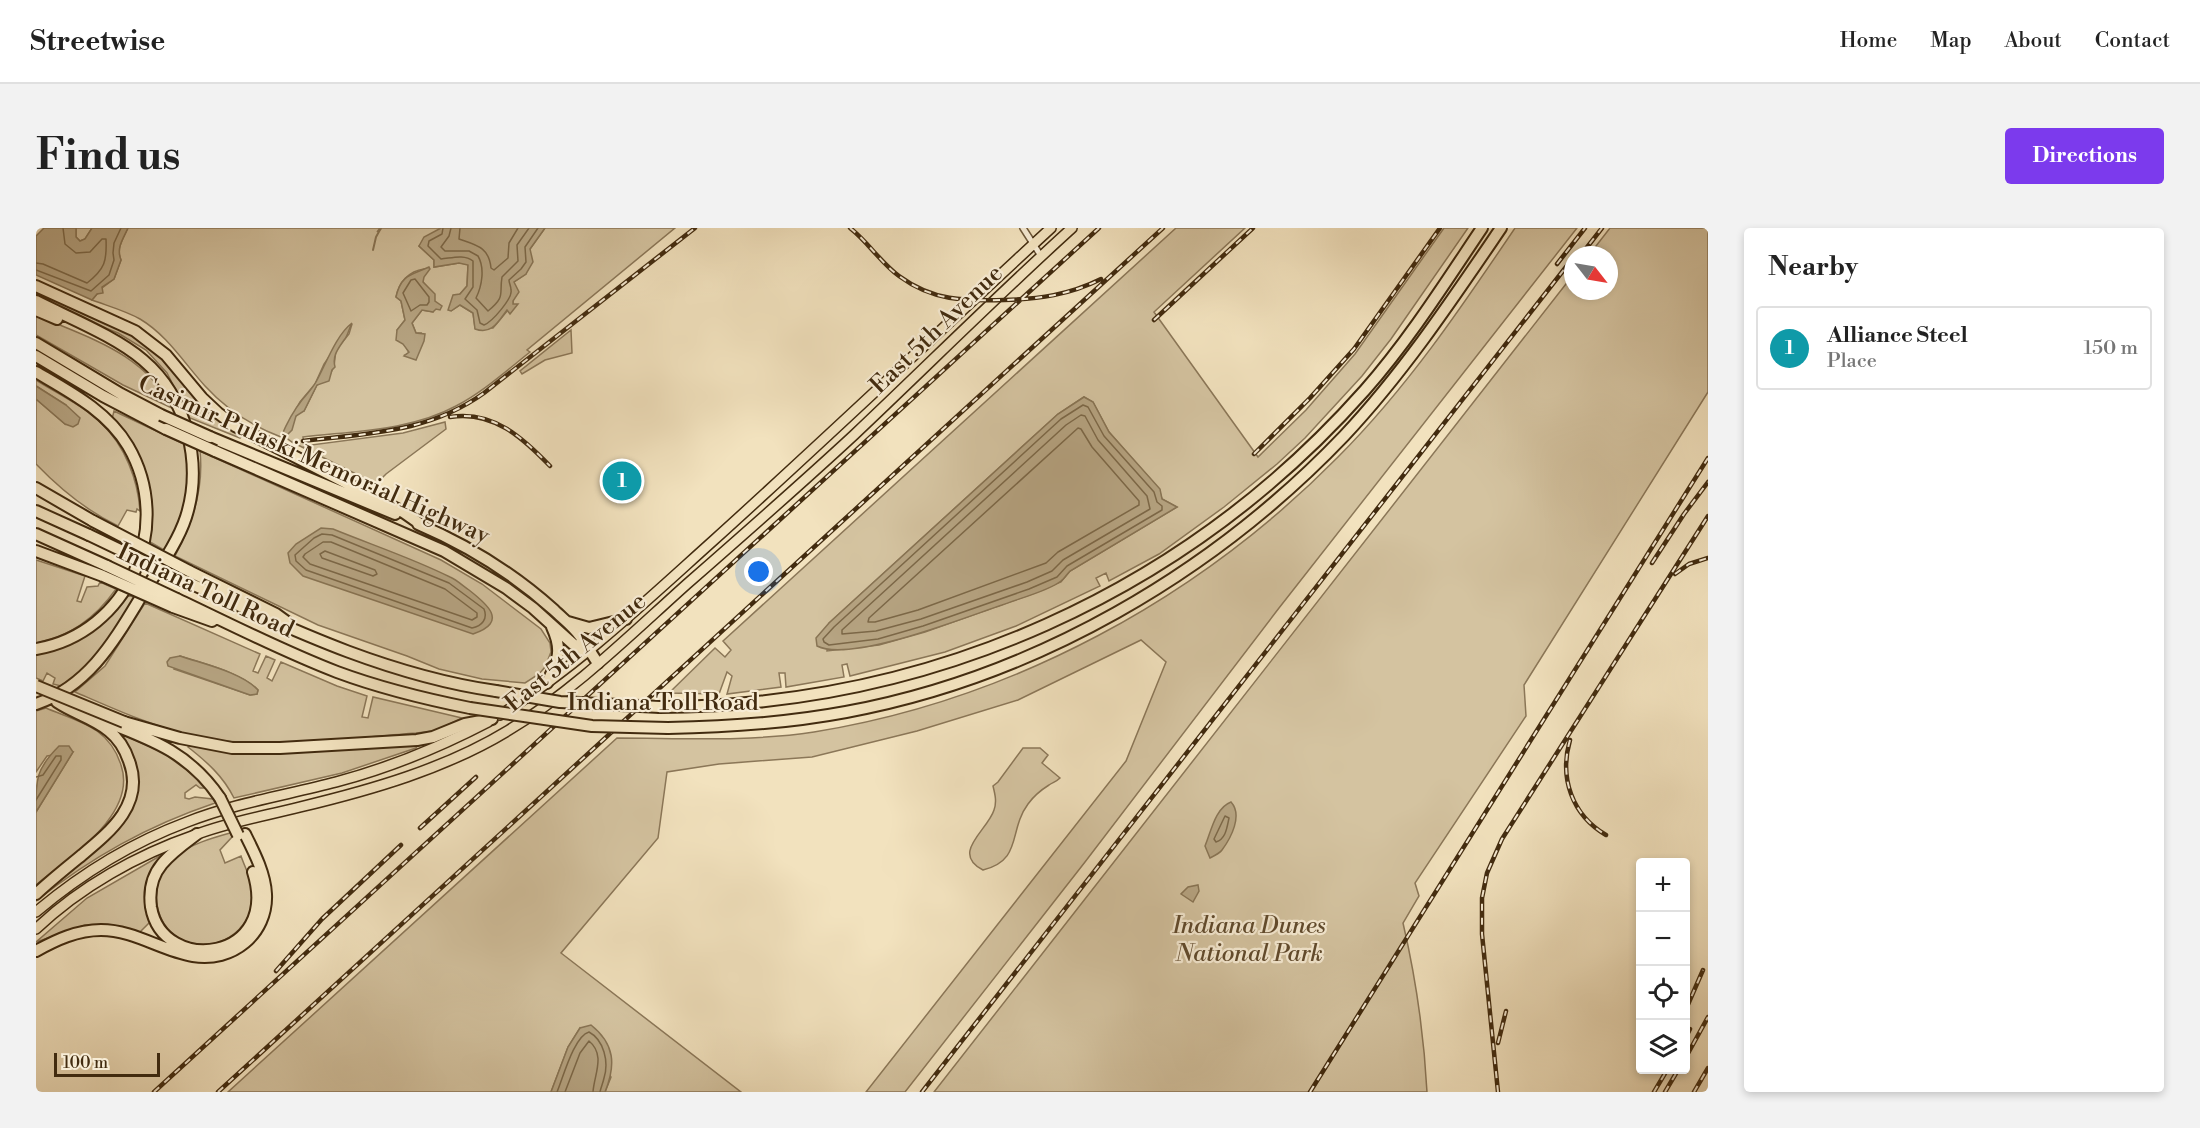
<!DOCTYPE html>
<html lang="en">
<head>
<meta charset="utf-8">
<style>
	:root { --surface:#fff; --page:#f2f2f2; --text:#222; --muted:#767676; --line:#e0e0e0; --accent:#7c3aed }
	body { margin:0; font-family:"Libre Bodoni",serif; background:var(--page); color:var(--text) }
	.controls { position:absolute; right:18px; bottom:18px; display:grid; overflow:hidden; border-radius:6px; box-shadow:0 3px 9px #0003 }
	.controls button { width:54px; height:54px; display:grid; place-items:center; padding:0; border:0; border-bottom:2px solid var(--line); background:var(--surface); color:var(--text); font:30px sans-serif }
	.compass { position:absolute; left:1528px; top:18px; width:54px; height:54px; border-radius:50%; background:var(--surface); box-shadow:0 3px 9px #0003; rotate:121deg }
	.scale { position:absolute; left:18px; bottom:15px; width:106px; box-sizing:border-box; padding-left:6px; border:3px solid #422b0f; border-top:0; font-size:16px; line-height:21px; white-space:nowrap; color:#422b0f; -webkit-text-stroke:4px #f7ecd5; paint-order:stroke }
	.you { position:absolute; left:723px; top:344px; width:21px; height:21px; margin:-15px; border:4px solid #fff; border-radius:50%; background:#1a73e8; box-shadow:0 0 0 9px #1a73e833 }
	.badge { display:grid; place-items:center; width:39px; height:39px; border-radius:50%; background:var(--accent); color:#fff; font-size:20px; font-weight:700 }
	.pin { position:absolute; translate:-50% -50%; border:3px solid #fff; box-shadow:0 2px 6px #0006 }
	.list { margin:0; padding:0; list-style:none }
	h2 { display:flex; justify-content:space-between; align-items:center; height:78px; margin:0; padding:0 24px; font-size:26px }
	h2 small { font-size:20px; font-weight:400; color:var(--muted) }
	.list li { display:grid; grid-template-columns:39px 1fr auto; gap:18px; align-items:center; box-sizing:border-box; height:84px; margin:0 12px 12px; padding:0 12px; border:2px solid var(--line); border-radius:6px }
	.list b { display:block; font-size:22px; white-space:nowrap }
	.list p { margin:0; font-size:20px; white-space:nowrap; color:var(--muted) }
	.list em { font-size:20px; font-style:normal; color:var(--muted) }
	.icon { flex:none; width:33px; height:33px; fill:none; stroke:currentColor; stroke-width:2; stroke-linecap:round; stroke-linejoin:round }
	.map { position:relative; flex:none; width:1672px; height:864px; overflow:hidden; border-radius:6px }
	header { display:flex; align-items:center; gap:36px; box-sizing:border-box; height:84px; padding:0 30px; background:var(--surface); border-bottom:2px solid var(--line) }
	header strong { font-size:28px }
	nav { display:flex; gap:33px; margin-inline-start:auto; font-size:21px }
	.intro { display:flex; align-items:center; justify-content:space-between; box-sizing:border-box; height:144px; padding:0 36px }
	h1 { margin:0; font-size:42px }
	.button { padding:15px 27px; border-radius:6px; background:var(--accent); color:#fff; font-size:21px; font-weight:700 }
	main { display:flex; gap:36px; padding:0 36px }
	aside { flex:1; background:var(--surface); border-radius:6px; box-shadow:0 3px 9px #0003 }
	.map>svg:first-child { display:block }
</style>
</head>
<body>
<header>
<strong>Streetwise</strong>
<nav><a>Home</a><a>Map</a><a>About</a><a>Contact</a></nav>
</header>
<div class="intro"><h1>Find us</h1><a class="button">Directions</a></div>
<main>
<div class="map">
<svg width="1672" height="864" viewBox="0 0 1672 864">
	<rect width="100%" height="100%" fill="#f2e2be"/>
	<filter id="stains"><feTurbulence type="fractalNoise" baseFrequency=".00333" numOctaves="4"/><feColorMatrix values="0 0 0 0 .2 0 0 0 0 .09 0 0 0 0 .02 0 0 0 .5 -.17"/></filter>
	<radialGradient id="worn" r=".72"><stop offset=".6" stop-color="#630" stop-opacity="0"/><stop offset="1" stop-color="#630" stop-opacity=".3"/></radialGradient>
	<path fill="#d4c3a0" stroke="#8b7758" stroke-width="1.5" fill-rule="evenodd" d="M40,0H56L49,11L44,13L40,9Z
		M92,0H344L341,4L346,0H405L383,18L398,32V39L423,35L432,36L431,58L424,66L415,83L424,77L437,85L439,100H457L477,76L478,54L490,46L494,21L509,0H639L491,122L494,124C470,143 447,164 420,178C374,203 317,203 267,209L268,218L367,205L409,194L410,201L350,246L340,256L256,214L249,209L262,184L268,183L281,157L292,151L298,138L300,122L313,106L316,96L288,136L279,156L264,174L245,209C216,198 190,181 169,158C148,135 131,107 104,91C90,83 72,78 56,72L66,60L78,51L85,32C80,20 87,11 92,0ZM388,41L387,54C397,65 400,69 397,84L386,82L376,95L380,105H385L374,129L369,127L373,125L361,102L369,92L365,73L360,69C363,54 373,43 388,41Z
		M1140,0H1209L1118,84L1222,229L1270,182L1319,126L1408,0H1432L1355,111L1326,148L1269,210L1241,236L1188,279L1123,326L1073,353L1070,345L1060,350L1064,358L980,398L909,424L814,448L811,436L806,437L808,449L750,459L749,445H743L745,459L691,466L696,448L691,444L683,466L633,465L679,420L689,429L695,422L687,413ZM1048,169L1057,174L1073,204L1123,261L1126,271L1141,279L1034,343L1025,354L996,366L889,404L843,417L791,423L793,395L1022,186Z
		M1479,0H1541L1243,380L1049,634L869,864H830L1090,533L1130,434L1105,412L982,472L881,503L776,529L683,536L631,544L622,610L525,725L705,864H569L575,849L544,800L532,819L515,864H192L581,510C646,510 713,514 778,504C976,472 1162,371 1302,229C1371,160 1425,80 1479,0Z
		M1574,0H1672V164L1488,457L1490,488L1379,655L1383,668L1367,695C1380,751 1388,807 1391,864H898L1537,47V63H1573V27H1553Z
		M0,63L84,100L116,121L206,207L204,210L154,190L131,145L110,122L82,105L42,89L0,67Z
		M0,87C57,112 106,124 138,181L87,157L0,107Z
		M535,102L536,125L509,132L486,146L484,143Z
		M0,152C22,166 48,178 66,196C89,218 102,252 104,283L101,281L100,284L91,282L82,298C51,283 24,261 0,236V171L29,196L30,177L0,158Z
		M78,183L152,218C153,261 151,284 128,322L114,314L115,274L111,255L76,191Z
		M164,223L405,332L446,356L505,401L514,415L515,424L509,439L503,446L489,455L446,451L403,441L371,428L282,397L139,328C157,295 168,261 164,223Z
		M0,332L49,348L41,373L45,374L51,359L62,358L64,354L80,361C61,388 34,409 0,415Z
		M93,367L99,370C77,405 60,435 25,458L17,456L19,450L11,445L7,453L0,450V425C36,418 71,397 93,367Z
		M109,375L224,426L217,443L222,445L230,428L239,432L231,450L236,453L245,434L301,458L331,468L326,489L332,490L337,469L426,490L399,503L380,505C312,510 221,524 155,507C115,498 76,480 39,464L69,438ZM144,428C167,435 206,445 222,462L221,466L214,467L138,441Z
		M10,480C26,487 47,493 61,503C72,511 81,524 85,537C102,587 33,629 0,657V584L37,524L11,528L0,544V483Z
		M83,505L126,524L156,546L169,560H164L160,557L149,565V570L153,571L159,569L177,571L179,575C111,598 56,629 0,673V670L73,609L99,567Z
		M154,517L185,523L212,525L382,517L380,520L306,545L198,570C187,548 171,534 152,519Z
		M987,520H1004L1012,527L1006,535L1024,550C1020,554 1017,554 1013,557C1005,562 997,569 992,576C972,603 987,632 947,642C914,625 952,602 958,582C961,574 959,566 957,558L962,554Z
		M194,605L196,609L184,622L189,635L205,628C209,640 217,654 217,667C217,703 179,728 146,712C114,696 112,649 140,628C155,616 176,610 194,605Z
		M129,625C110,646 104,667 114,694L104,704L73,697H49L0,714L51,670Z"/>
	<path fill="#b6a482" stroke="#887454" stroke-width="1.5" d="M8,0H40V9L44,13L49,11L56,0H92C87,11 80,20 85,32L78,51L66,59L67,65L61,66L56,72L0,47V8Z
		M405,0H509L494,21L497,34L490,46L478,54L483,64L477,73V76H482L474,86L471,82C462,94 456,107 439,101L437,85L424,77L415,83L412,82L417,67L424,66L431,58L432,37L423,35L398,39V32L383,18L388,9Z
		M393,39L394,41L388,49L387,54L399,66V73L406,78L404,82L400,81L397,84L386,82L376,95L380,105L389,106L388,113L380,132L368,128L373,124L367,116L360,112L361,102L369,92L365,73L360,69C365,46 376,47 393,39Z
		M316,95C313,100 312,108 308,112C302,121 296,128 299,139L296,142L293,153L281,157L268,183L260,188L256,202L248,210L245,209C250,197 258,182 266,172C271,166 276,161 280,154C290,136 300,107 316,95Z
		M0,158L30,177L44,190L42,196L37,199L29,196L0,171Z
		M1048,169L1057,174L1073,204L1124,261L1126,271L1141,279L1034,343C1031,346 1028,351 1025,353C1013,363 981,371 966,377C927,390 815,435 781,418L780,410L793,395L1022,186Z
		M285,300L297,301C336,317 376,330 414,349C421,352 427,358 433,362C451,376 473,394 437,406L267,348L254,335L252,325L260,316Z
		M144,428C167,436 205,444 222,462L221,466L214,467L132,438L131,434L134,430Z
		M23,518H33L37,524L0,584C0,550 0,541 23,518Z
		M1195,574C1207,587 1195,610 1186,622C1184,625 1178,628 1174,630L1169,618C1175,604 1179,580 1195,574Z
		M1162,657L1163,663L1157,674L1145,666L1152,659Z
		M555,797C579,816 580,837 569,864H515L532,819L544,800Z"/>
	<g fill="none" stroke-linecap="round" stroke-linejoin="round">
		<path stroke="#7c6848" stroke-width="1.5" d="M407,0L406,6L393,13L392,18L405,31C416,30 428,26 437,33V59L429,71L441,82L444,95L448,97C456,94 477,70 475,62C475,58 473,55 473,52L485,41L490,34L489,19L502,0
			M415,0L413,8L405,19L409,23H433L442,28C449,40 446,58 440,70L452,83C470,68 463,67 466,49L482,33L481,17L493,0
			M424,0L423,11C440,17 453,19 455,40L458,42L472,30L473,15L482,0
			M0,35L7,36L51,55C69,41 71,33 70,11H66L54,24L40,25L29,16L27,0
			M0,42L55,63L73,47L78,32L77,25L78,15L85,0
			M379,51L393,69V74L391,77H384L375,83L367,65L375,52Z
			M1047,177L1052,179L1068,208L1118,264L1121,274L1126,278V282L1031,338L1021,349L993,361L887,398L842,411L793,417L788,414L787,411L798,399L1025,191Z
			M1045,187L1049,188L1062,212L1111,268L1114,281L1027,332L1016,343L991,354L885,391L840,403L806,406V402L1030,197Z
			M1042,200L1045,201L1056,219L1103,273V277L1022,324L1010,335L882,382L839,394H832L833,390Z
			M286,306L296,307L413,355L448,381C452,391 446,398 436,400L270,342L260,333L259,327L278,310Z
			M287,314H295L409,361L441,385V389L436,392L274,336L267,329L269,326Z
			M289,323L339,342L341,346L337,348L286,330L284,326Z
			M0,549L7,547L20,528H25V532L0,572
			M1189,588L1193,590C1191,599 1190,611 1180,614L1178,611Z
			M521,864C527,850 538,808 553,804C568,812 573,834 568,850C567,855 565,859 564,864
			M529,864L544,825L553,813C570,827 558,847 557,864"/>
		<path stroke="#887454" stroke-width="2" d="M337,22L340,9L345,0"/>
		<defs>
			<path id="street" d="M987,0L1005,28"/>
			<path id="primary" d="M464,487C542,438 610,373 678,312C792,209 902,104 1015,0
				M0,684C46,645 95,615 151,594C199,575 251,567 300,554C353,540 404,519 452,494
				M0,701C44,659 101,627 159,607C192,594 229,588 264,579C335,562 409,541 473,502C538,463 594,407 651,356C707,307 763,258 818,207C891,138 962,67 1036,0"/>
			<path id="highway" d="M0,58L99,103L130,127L166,170L182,185L199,198L367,284L387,298
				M0,73C33,90 79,108 107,132C151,169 167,236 150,289C141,317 118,347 103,372C77,415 51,459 0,476
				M0,82L21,91
				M0,115L85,166L125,187
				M0,128L67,168L130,201
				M0,144C34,164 71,183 92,218C139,298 93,405 0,421
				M174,209L359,286
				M179,223L408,323L470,360L497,380L537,416L552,423
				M0,260L57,293
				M0,283L53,307
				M382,296C431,317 478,346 518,382C526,390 537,398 544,408C551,416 555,426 562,435
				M0,306L71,338
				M0,323L67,348
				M153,343L240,386L251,394
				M149,353C250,399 349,447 460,463
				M141,371C194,396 246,423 301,444C344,460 389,471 434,480
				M137,379L176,393
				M532,394L553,400L590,391
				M511,455C522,432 527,423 516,399
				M624,479C895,478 1148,366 1329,162C1373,112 1409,55 1446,0
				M65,492C114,511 153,524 184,570
				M88,494L144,510L196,520H244L381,512L397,509L429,496L456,491
				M632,500C692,499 751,495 810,484C999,449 1176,346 1308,208C1368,144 1416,72 1465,0
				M161,606C149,615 136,624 126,636C116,648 113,664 115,679C127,748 245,733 217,644
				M0,666C15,652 30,640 46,627C75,603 109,575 93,533C89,521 83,511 73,503C57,490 37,485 21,474
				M0,723C20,712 41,702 65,702C98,702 126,723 157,728C196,735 232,706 230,666C229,645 218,624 209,606"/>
		</defs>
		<use href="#street" stroke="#6e593b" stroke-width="8"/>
		<use href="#primary" stroke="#422b0f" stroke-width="12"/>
		<use href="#highway" stroke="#422b0f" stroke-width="14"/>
		<use href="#street" stroke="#f7ecd5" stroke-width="5"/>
		<use href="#primary" stroke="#f2e2be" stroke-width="9"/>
		<use href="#highway" stroke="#f2e2be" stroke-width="10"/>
		<defs>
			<path id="rail" d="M814,0C832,14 845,35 863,48C897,73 928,73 968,72C1003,71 1033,67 1065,51
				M1545,27L1566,0
				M1521,36L1549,0
				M1118,92L1217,0
				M414,189C457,182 487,210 514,238
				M267,213C333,205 392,205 448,165L659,0
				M1218,226L1274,170L1318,121L1404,0
				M1616,335L1648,286L1672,254
				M1639,346L1653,336L1672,330
				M1534,512C1523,550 1536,587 1570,607
				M384,600L440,549
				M240,743L286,691L365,617
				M1650,781L1667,742
				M1650,809L1654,801
				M1462,815L1470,783
				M1650,829L1672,789
				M118,864L1063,0
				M182,864L1127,0
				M886,864L1537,30
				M1274,864L1672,230
				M1462,864L1446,706V670L1451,645L1466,611L1672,288
				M1618,864L1631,842
				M1629,864L1642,842
				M1658,864L1672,840"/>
		</defs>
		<use href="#rail" stroke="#422b0f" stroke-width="4.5"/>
		<use href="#rail" stroke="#f7ecd5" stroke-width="2" stroke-dasharray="7" stroke-linecap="butt"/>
		<defs>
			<path id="highway-bridge" d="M125,187L174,209
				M130,201L179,223
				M57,293L153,343
				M53,307L149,353
				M71,338L141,371
				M67,348L137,379
				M0,458L88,494
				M460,463L524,474L624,479
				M434,480L556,498L632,500
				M184,570L202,607"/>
		</defs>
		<use href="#highway-bridge" stroke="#422b0f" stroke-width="14" stroke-linecap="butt"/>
		<use href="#highway-bridge" stroke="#f2e2be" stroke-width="10"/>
	</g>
	<g text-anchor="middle" stroke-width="4.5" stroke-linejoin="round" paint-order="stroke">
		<g font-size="24" fill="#422b0f" stroke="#f7ecd5">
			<text transform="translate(900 101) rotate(-44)" y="8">East 5th Avenue</text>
			<text transform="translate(278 231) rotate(24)" y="8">Casimir Pulaski Memorial Highway</text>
			<text transform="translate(170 362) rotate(25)" y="8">Indiana Toll Road</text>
			<text transform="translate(539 424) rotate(-39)" y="8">East 5th Avenue</text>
			<text x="627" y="482">Indiana Toll Road</text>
		</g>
		<g font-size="24" font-style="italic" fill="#5f492c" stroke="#f7ecd5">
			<text x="1213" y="705">Indiana Dunes<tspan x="1213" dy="28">National Park</tspan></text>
		</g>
	</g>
	<rect width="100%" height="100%" filter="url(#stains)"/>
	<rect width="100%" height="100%" fill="url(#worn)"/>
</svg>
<div class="controls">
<button>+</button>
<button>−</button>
<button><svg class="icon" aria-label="locate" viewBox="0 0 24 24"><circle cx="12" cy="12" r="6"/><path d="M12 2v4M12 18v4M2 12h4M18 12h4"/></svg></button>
<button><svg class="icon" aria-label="layers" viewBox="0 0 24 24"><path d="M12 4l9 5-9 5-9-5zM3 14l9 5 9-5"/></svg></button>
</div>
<svg class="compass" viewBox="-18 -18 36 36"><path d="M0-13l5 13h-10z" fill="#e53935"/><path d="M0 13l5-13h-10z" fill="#767676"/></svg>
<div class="scale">100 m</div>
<div class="you"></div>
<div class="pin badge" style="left:586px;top:253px;background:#0f9aa8">1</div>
</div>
<aside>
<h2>Nearby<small></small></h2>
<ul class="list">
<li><span class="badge" style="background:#0f9aa8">1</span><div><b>Alliance Steel</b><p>Place</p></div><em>150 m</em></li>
</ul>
</aside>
</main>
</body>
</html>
